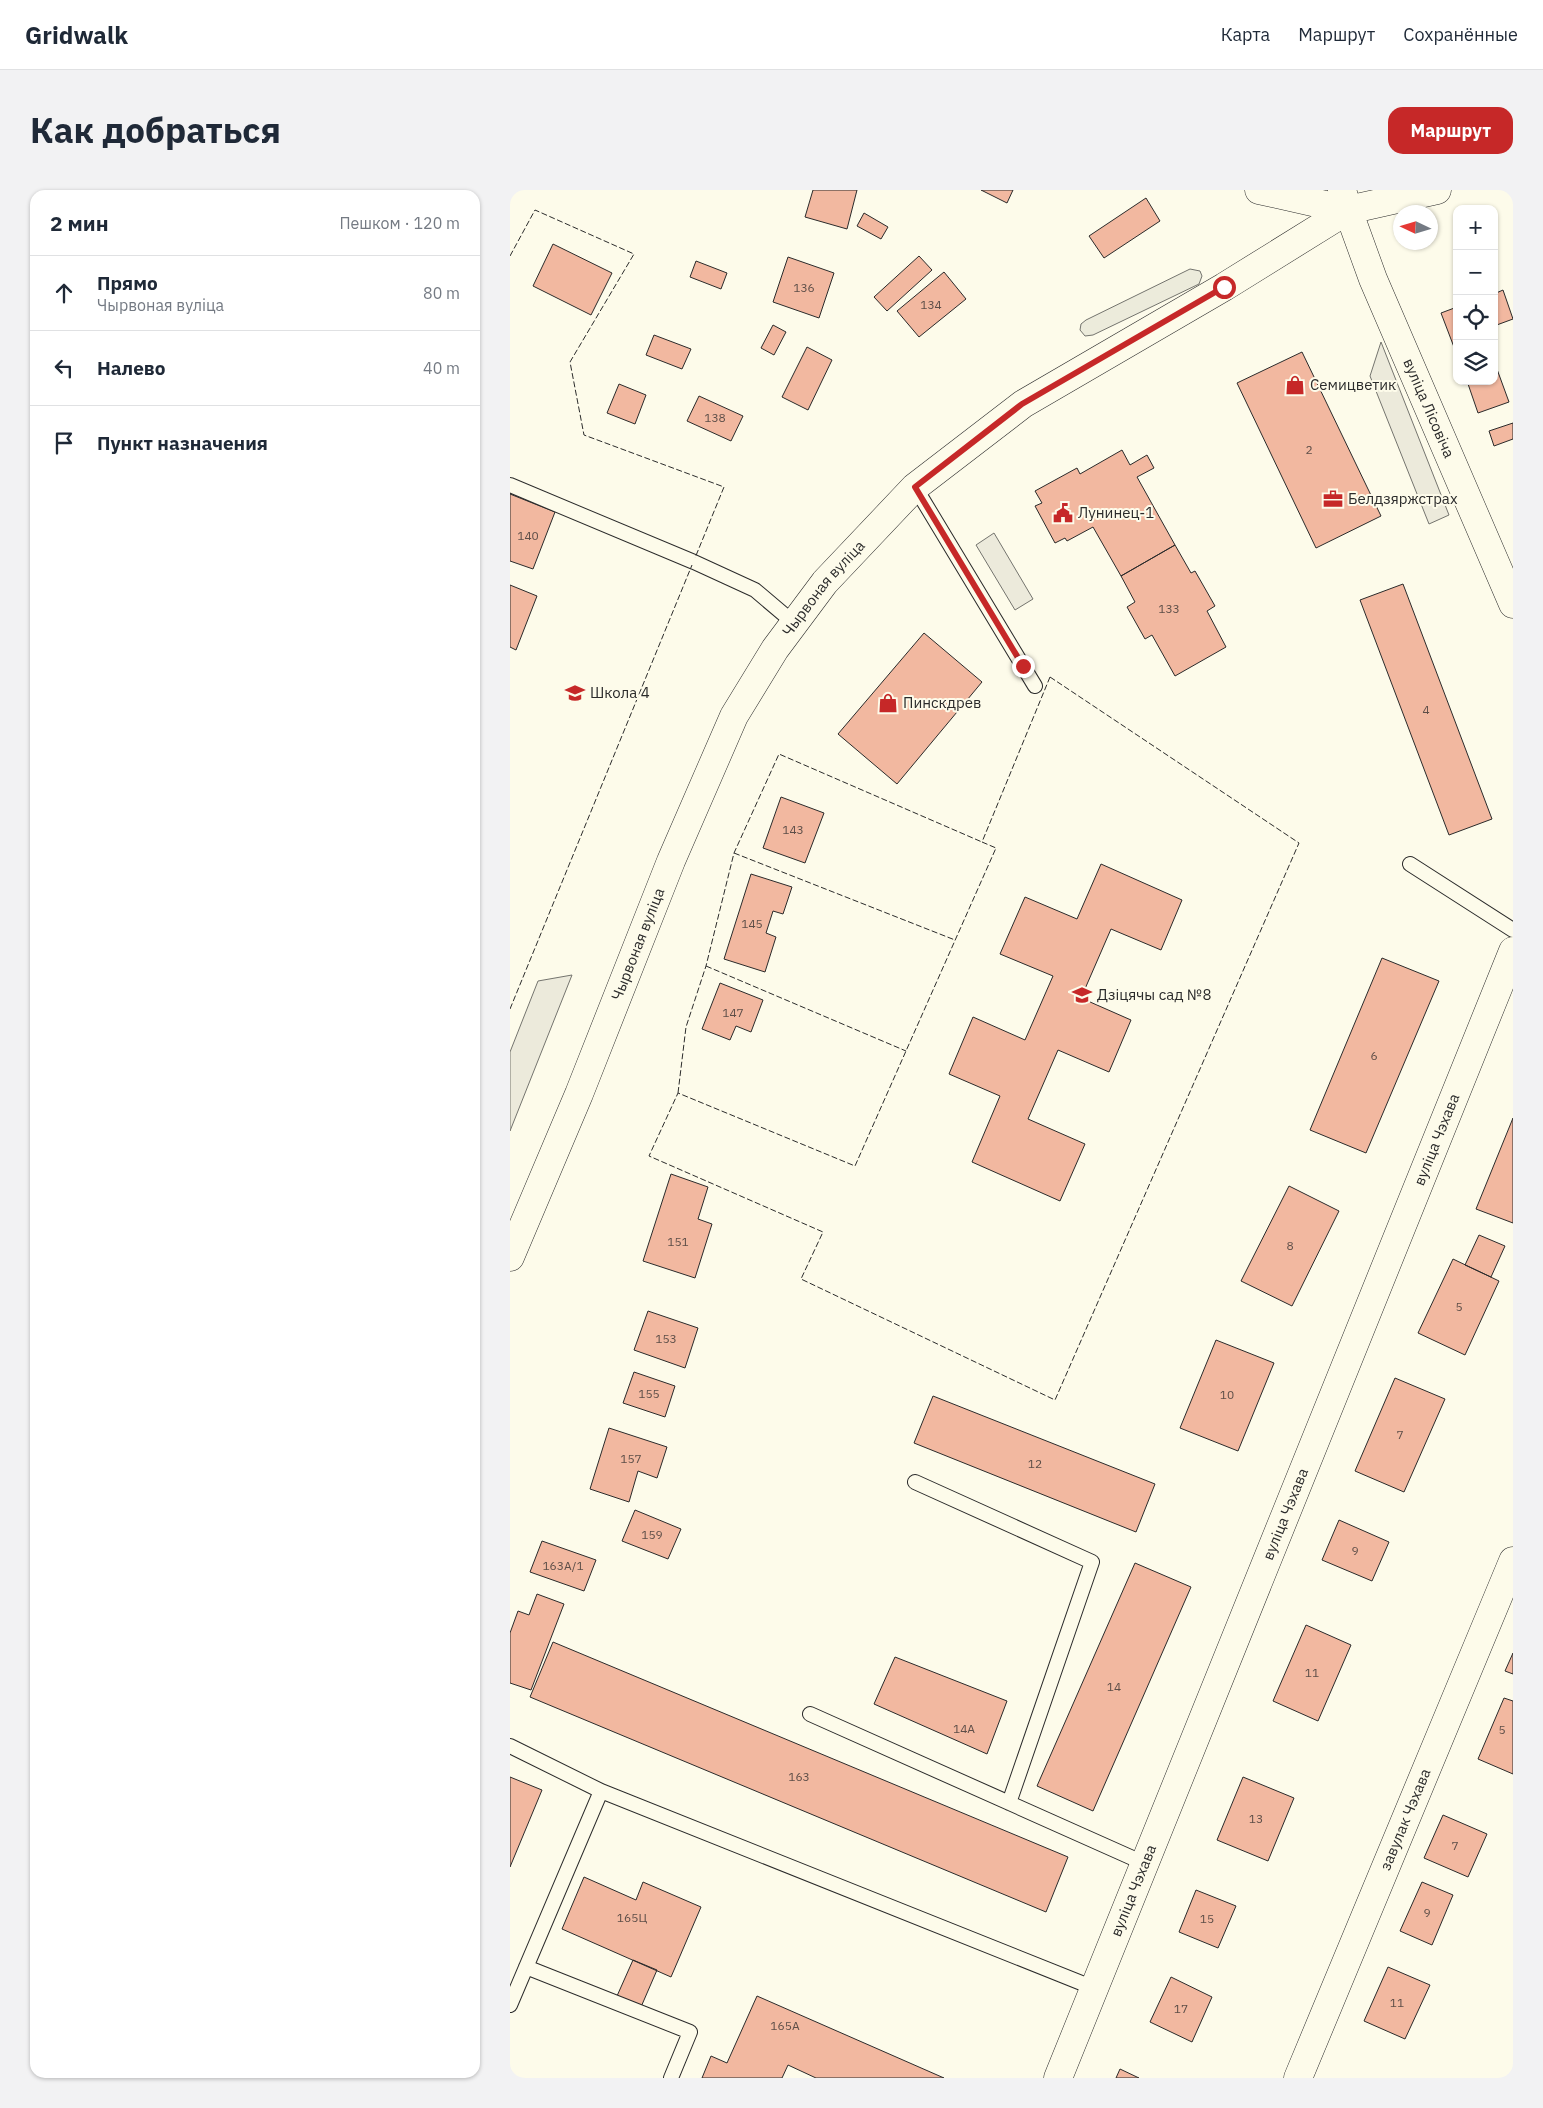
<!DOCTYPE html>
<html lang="ru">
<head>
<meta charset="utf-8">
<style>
	:root { --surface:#fff; --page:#f2f2f3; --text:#1f2937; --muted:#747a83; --line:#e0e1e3; --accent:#c62828 }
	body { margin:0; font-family:"IBM Plex Sans",sans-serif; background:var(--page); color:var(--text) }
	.controls { position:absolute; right:15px; top:15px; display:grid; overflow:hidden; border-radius:10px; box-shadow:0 1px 4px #0004 }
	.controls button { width:45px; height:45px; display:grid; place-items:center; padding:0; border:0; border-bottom:1px solid var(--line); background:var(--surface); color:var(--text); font:25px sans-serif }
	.compass { position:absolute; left:883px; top:15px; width:45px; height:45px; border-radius:50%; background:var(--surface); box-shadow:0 1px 4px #0004; rotate:274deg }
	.stop { position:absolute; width:15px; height:15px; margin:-11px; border:4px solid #c62828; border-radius:50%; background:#fff }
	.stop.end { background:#c62828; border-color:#fff; box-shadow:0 1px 5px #0008 }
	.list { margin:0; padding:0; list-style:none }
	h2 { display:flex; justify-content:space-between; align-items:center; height:65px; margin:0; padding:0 20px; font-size:21px }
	h2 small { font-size:16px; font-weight:400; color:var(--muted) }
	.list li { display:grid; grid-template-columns:32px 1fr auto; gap:15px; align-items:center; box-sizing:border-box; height:75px; padding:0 20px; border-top:1px solid var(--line) }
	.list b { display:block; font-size:19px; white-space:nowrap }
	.list p { margin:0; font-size:16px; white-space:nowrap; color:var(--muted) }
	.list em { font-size:16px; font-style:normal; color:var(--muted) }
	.icon { flex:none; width:28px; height:28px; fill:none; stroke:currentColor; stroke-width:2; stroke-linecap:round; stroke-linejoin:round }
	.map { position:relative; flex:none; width:1003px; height:1888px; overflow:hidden; border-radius:15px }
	header { display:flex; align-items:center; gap:30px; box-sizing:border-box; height:70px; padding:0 25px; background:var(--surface); border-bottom:1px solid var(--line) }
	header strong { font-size:24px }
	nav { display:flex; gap:28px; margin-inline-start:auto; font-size:18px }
	.intro { display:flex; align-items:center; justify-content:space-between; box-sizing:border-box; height:120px; padding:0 30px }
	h1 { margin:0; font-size:35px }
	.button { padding:12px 22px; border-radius:15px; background:var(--accent); color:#fff; font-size:18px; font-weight:700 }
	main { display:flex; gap:30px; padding:0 30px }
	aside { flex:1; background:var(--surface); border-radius:15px; box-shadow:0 1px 4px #0004 }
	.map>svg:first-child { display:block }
</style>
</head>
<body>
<header>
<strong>Gridwalk</strong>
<nav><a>Карта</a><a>Маршрут</a><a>Сохранённые</a></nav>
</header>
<div class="intro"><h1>Как добраться</h1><a class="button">Маршрут</a></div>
<main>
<aside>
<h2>2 мин<small>Пешком · 120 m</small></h2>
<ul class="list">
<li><svg class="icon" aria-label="ahead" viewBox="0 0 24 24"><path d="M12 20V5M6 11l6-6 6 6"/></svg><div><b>Прямо</b><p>Чырвоная вуліца</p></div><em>80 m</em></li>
<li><svg class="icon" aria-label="left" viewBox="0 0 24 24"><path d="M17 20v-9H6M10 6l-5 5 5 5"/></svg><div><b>Налево</b></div><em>40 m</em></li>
<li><svg class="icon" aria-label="arrive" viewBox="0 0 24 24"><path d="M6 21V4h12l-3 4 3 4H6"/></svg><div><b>Пункт назначения</b></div></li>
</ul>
</aside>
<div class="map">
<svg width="1003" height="1888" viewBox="0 0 1003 1888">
	<rect width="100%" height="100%" fill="#fdfbea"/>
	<path fill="#ecebdb" stroke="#74746e" d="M680,79L690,81L692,86L689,94L583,145L575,146L570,140L571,134L576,130Z"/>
	<path fill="#eceadb" stroke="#74746e" d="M871,152L939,325L919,334L860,186Z
		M484,343L523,409L505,420L466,355Z
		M62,785L0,941V862L28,791Z"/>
	<path fill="#f2b8a0" stroke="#2b2b2b" d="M303,0H347L337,39L295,27Z
		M471,0H503L497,13Z
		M636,8L650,31L594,68L579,46Z
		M354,23L378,37L371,49L347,36Z
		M43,54L102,83L81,125L23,96Z
		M409,66L422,80L377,121L364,107Z
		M278,67L324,83L309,128L263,112Z
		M186,71L217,83L211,99L180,87Z
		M434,82L456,109L409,147L387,121Z
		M993,100L1003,129L984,136V104Z
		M947,117V165L931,123Z
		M263,135L276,142L264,165L251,158Z
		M144,145L181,159L172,179L136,165Z
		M297,157L322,170L298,220L272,207Z
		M792,162L871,326L806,358L727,193Z
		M984,171L999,212L968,223L957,191H984Z
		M109,194L136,205L125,234L97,223Z
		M189,206L233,226L221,251L177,231Z
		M1003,233V249L984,256L979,241Z
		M612,260L620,275L637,265L644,278L627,287L665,355L611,386L583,337L557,351L555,348L545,353L525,316L532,313L525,301L567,278L570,284Z
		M0,304L45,322L23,379L0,371Z
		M665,355L681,383L685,381L705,416L697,421L716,457L665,486L642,445L635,449L617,417L625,412L611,386Z
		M893,394L982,629L939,645L850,410Z
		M0,395L27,406L6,460L0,457Z
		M414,443L472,492L387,594L328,544Z
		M271,607L314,623L295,673L253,658Z
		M591,674L672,710L651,760L601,739L571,808L621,830L599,882L548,860L518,929L575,954L550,1011L462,972L490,906L439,884L463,827L515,850L543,786L490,764L515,707L567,729Z
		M241,684L282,697L273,724L263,721L256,743L266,747L255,782L214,769Z
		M872,768L929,791L856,963L800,940Z
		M210,793L253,810L241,842L226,836L220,850L192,839Z
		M1003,928V1033L966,1019Z
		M161,984L198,997L188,1029L202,1034L185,1088L133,1071Z
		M779,996L829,1021L782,1116L731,1091Z
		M969,1045L995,1056L981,1087L955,1075Z
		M943,1069L989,1091L955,1165L908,1143Z
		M138,1121L188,1138L175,1178L124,1160Z
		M706,1150L764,1173L728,1261L670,1238Z
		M124,1182L165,1196L155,1227L113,1213Z
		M885,1188L935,1209L894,1302L845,1281Z
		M423,1206L645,1294L626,1342L404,1253Z
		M99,1238L157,1257L147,1288L128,1281L119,1312L80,1299Z
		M125,1320L171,1339L158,1369L112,1351Z
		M829,1330L879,1352L862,1391L812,1370Z
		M32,1351L86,1370L74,1401L20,1382Z
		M625,1373L681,1397L583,1621L527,1596Z
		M27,1404L54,1414L21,1500L0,1493V1443L8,1421L19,1425Z
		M796,1435L841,1455L808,1531L763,1511Z
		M43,1452L558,1667L536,1722L20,1507Z
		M1003,1463V1484L995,1481Z
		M385,1467L497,1511L477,1564L364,1514Z
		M994,1508L1003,1511V1584L968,1569Z
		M0,1587L32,1600L0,1677Z
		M733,1587L784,1608L758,1671L707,1650Z
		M933,1625L977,1644L958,1687L914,1668Z
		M74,1687L126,1710L133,1692L191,1717L161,1787L52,1739Z
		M912,1692L943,1705L922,1755L890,1741Z
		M686,1700L726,1716L708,1758L669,1742Z
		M123,1770L147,1780L131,1817L107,1806Z
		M878,1777L920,1795L895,1849L854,1831Z
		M661,1787L702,1807L682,1852L640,1832Z
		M247,1806L434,1888H306L278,1875L272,1888H192L201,1866L217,1873Z
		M610,1879L629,1888H606Z"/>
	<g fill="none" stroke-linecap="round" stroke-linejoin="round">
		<defs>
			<path id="lane" d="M0,295L184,372L245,400L284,433
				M405,297L525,496
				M900,674L1003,740
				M405,1292L582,1372L499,1613
				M300,1524L636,1674
				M0,1556L91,1601L584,1798
				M16,1777L180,1842L161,1888
				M0,1815L91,1601"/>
			<g id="street">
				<path id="s1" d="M788,1888L1003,1371"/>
			</g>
			<g id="secondary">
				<path d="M749,0L838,20L927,0"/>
				<path id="s2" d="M838,20L863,89L1003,414"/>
				<path id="s3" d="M548,1888L1003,761"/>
			</g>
			<g id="primary">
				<path id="s4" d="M0,1067L69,904L161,671L224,526L265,459L315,392L405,297L513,214L714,97L838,20L832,0"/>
			</g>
		</defs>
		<use href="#lane" stroke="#2b2b2b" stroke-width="16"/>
		<use href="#street" stroke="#2b2b2b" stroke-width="29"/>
		<use href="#secondary" stroke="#2b2b2b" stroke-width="29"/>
		<use href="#primary" stroke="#2b2b2b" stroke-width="29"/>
		<use href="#lane" stroke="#fdfbea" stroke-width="14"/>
		<use href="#street" stroke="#fdfbea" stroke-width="28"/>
		<use href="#secondary" stroke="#fdfbea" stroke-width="28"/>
		<use href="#primary" stroke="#fdfbea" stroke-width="28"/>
		<path stroke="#2b2b2b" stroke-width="1" stroke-dasharray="6 2.5" stroke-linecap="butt" d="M0,66L25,20L124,64L60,172L74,245L214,297L185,368
			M540,487L789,653L545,1210L291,1089L313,1042L139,966L168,903L345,976L486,658L472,652Z
			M224,663L445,750
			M196,776L396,861
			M0,819L182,375
			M168,903L176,837L196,776L224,663L269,564L472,652"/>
	</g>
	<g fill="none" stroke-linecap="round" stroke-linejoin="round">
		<path stroke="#c62828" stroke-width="6" d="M513,476L405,297L512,214L714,97"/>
	</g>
	<defs>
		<symbol id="shop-bare" viewBox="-9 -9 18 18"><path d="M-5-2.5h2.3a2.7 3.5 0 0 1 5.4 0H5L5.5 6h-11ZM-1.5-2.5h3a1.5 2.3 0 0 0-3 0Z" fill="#c62828" stroke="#fdfbea" stroke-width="2.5" paint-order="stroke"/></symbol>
		<symbol id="office-bare" viewBox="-9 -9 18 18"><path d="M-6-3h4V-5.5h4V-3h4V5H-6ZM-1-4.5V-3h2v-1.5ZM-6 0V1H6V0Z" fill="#c62828" stroke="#fdfbea" stroke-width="2.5" paint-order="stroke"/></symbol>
		<symbol id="civic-bare" viewBox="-9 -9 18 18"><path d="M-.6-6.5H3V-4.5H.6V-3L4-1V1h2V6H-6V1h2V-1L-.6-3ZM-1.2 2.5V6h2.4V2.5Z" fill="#c62828" stroke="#fdfbea" stroke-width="2.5" paint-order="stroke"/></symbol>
		<symbol id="school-bare" viewBox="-9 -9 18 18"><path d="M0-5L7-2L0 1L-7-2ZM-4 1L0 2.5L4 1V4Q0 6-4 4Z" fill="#c62828" stroke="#fdfbea" stroke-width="2.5" paint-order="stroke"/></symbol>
	</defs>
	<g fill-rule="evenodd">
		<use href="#shop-bare" x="771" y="181" width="28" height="28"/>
		<use href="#office-bare" x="809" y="295" width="28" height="28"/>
		<use href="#civic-bare" x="539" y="309" width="28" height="28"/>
		<use href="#school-bare" x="51" y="489" width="28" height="28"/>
		<use href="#shop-bare" x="364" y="499" width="28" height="28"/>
		<use href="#school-bare" x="558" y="791" width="28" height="28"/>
	</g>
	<g text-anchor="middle" stroke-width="4" stroke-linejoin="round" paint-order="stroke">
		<g font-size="12" fill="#5d4e48">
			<text x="294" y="102">136</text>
			<text x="421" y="119">134</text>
			<text x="205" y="232">138</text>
			<text x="799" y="264">2</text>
			<text x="18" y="350">140</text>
			<text x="659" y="423">133</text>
			<text x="916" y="524">4</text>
			<text x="283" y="644">143</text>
			<text x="242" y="738">145</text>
			<text x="223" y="827">147</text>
			<text x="864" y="870">6</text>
			<text x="168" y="1056">151</text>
			<text x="780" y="1060">8</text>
			<text x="949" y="1121">5</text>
			<text x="156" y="1153">153</text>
			<text x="139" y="1208">155</text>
			<text x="717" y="1209">10</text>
			<text x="890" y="1249">7</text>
			<text x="121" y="1273">157</text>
			<text x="525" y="1278">12</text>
			<text x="142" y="1349">159</text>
			<text x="845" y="1365">9</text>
			<text x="53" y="1380">163А/1</text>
			<text x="802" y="1487">11</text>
			<text x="604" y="1501">14</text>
			<text x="454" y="1543">14А</text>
			<text x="992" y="1544">5</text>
			<text x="289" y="1591">163</text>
			<text x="746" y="1633">13</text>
			<text x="945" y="1660">7</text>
			<text x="917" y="1727">9</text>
			<text x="122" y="1732">165Ц</text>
			<text x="697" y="1733">15</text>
			<text x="887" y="1817">11</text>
			<text x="671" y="1823">17</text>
			<text x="275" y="1840">165А</text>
		</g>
		<g font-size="15" fill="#2b2b2b" stroke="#fdfbea" text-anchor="start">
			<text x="800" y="200">Семицветик</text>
			<text x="838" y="314">Белдзяржстрах</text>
			<text x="568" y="328">Лунинец-1</text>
			<text x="80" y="508">Школа 4</text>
			<text x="393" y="518">Пинскдрев</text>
			<text x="587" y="810">Дзіцячы сад №8</text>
		</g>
		<g font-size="15" fill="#2b2b2b" stroke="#fdfbea">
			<text dy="5" stroke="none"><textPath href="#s2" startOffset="214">вуліца Лісовіча</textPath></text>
			<text dy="5" stroke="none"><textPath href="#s4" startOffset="742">Чырвоная вуліца</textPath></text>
			<text dy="5" stroke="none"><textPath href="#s4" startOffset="338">Чырвоная вуліца</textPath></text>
			<text dy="5" stroke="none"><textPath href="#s3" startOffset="1012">вуліца Чэхава</textPath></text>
			<text dy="5" stroke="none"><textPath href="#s3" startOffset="608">вуліца Чэхава</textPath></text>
			<text dy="5" stroke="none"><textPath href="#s1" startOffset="280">завулак Чэхава</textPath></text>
			<text dy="5" stroke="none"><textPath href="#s3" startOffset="202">вуліца Чэхава</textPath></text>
		</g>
	</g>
</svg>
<div class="controls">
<button>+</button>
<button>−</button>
<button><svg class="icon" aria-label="locate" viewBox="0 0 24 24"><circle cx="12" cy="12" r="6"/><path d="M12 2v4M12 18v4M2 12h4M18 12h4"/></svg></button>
<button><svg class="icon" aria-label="layers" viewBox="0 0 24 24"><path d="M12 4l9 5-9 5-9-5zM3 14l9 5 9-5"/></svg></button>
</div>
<svg class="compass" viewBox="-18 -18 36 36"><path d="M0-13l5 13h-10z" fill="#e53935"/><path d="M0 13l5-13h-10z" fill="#747a83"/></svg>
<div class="stop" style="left:714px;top:97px"></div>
<div class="stop end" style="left:513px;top:476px"></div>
</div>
</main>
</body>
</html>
